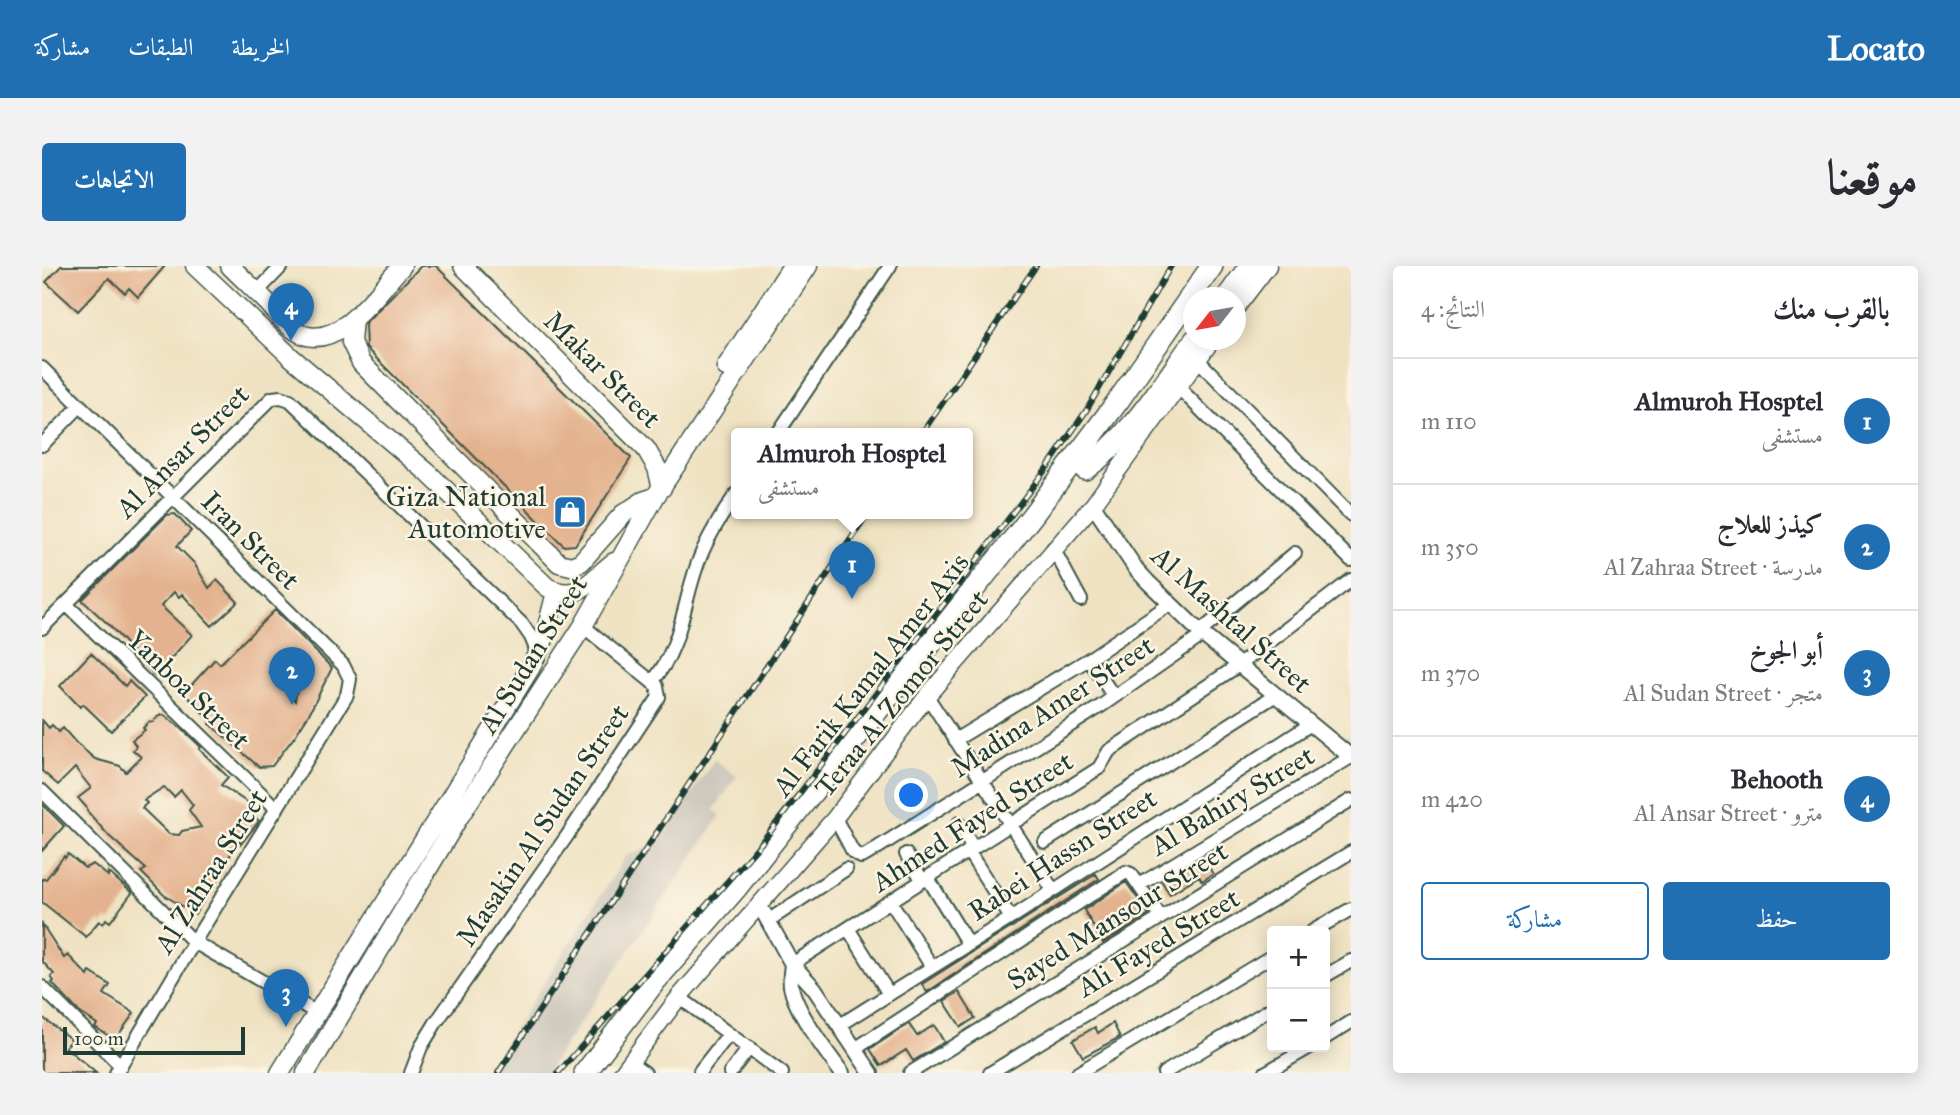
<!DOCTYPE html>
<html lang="ar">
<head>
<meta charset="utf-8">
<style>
	:root { --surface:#fff; --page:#f2f2f3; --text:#2b2b33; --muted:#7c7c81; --line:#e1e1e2; --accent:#1f6fb2 }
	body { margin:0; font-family:"IM FELL Great Primer",Amiri,serif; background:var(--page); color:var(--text); direction:rtl }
	.controls { position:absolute; right:21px; bottom:21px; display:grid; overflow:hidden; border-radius:7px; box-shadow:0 4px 18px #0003 }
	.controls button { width:63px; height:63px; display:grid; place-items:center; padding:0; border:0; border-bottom:2px solid var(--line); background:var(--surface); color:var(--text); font:35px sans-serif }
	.compass { position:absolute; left:1141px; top:21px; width:63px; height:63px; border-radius:50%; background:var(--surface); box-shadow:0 4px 18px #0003; rotate:239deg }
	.scale { position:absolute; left:21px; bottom:18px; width:182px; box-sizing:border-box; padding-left:7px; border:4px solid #1f3d34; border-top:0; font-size:19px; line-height:24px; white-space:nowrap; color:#1f3d34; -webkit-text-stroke:5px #fcf5e5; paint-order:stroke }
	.you { position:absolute; left:870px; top:530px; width:24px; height:24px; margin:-18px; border:5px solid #fff; border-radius:50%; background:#1a73e8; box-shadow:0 0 0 10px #1a73e833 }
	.badge { display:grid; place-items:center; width:46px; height:46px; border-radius:50%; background:var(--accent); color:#fff; font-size:23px; font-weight:700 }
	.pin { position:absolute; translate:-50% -58px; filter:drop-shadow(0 2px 4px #0008) }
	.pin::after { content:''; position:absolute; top:37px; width:24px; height:21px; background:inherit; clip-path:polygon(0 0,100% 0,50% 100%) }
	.popup { position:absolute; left:689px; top:162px; width:242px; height:91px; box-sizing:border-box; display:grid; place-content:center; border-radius:7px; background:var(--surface); filter:drop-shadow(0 2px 5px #0005); font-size:23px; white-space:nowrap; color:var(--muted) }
	.popup b { font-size:26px; color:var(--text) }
	.popup::after { content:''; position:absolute; left:50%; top:100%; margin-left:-14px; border:14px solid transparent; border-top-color:var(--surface) }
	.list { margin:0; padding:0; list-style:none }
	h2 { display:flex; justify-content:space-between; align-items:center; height:91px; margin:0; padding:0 28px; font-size:30px }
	h2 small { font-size:23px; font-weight:400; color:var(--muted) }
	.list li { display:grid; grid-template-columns:46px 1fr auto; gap:21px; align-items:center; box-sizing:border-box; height:126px; padding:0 28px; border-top:2px solid var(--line) }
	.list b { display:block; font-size:26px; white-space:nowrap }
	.list p { margin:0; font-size:23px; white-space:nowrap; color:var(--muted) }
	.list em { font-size:23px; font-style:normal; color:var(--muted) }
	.actions { display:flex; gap:14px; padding:21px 28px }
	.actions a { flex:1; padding:16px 0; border:2px solid var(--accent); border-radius:7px; text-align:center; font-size:24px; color:var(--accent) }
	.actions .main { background:var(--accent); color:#fff }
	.map { position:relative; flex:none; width:1309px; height:807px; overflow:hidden; direction:ltr; border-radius:7px }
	header { display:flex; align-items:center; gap:42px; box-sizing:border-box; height:98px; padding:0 35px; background:var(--accent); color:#fff }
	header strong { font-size:33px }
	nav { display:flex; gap:38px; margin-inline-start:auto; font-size:24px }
	.intro { display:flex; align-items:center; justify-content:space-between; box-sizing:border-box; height:168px; padding:0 42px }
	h1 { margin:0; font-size:49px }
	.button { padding:18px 32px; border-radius:7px; background:var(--accent); color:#fff; font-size:24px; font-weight:700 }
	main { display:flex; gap:42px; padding:0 42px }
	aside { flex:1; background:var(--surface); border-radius:7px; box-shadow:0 4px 18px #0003 }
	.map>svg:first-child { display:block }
</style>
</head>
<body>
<header>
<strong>Locato</strong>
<nav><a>الخريطة</a><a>الطبقات</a><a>مشاركة</a></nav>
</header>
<div class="intro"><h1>موقعنا</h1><a class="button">الاتجاهات</a></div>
<main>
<aside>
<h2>بالقرب منك<small>النتائج: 4</small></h2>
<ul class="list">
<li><span class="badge">1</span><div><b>Almuroh Hosptel</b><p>مستشفى</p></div><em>110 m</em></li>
<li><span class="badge">2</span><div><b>كيذز للعلاج</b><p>مدرسة · Al Zahraa Street</p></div><em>350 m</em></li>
<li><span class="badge">3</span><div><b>أبو الجوخ</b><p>متجر · Al Sudan Street</p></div><em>370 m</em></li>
<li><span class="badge">4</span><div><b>Behooth</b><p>مترو · Al Ansar Street</p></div><em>420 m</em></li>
</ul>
<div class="actions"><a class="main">حفظ</a><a>مشاركة</a></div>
</aside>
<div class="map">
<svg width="1309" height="807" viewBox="0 0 1309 807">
	<rect width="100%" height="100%" fill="#fcf5e5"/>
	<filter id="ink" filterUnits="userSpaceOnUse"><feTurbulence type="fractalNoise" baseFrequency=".0143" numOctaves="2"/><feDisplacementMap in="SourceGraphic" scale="14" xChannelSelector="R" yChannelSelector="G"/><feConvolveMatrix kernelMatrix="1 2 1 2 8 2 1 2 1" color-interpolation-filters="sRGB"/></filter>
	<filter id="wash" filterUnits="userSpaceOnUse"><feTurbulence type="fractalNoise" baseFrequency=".00686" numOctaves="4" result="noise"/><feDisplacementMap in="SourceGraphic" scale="28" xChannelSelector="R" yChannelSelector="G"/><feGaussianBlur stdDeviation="1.57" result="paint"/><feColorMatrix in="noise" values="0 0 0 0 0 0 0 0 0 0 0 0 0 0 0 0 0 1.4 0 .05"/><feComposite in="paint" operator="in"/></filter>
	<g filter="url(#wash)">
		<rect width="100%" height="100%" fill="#efe2c2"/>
		<path fill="#c9c3b8" d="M672,494L695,510L672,544L679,549L504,807H444L584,590L615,579Z"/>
		<g id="blocks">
			<path fill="#e4b28e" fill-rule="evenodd" d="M19,0H123L96,31L87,22L83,27L67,12L36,45L4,16Z
				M379,0H394L589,192L533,279L522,280L324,82L323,57Z
				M133,248L149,265L135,280L152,297L167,322L175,314L196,336L170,360L140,328L137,331L132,326L119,340L150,369L113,410L67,359L40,334L125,249Z
				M233,344L290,402L267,448L253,470L230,500L217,501L168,458L170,456L142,427L173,393L178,398ZM244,394L258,406L253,435L227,406Z
				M49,387L83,420L87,415L103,431L69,465L41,438L38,441L18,420Z
				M117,449H122L139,462L159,481L157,483L186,511L179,519L212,541L207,546L217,555L199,578L197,574L181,601L183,603L153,648L122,629L99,606L104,603L67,570L45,545V542L36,532L49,522L33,502L16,519L0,505V454L7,462L10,459L17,466L21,462L34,477L53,493L78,500L84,506L99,491L91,484L94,480L90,474L103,464L101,462L107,456H111ZM122,521L132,531L139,524L151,539L147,544L159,561L140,565L137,569L127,568L100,542L105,537L102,534Z
				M0,538L22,560L0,585Z
				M26,588L43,602L51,598L66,610V606L90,627L68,656L64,653L61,658L57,655L44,671L0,636V613H4L22,590L23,592Z
				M1160,591L1171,608L1160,615L1157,610L1128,628L1120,616Z
				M1054,608L1057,613L885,726L880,718Z
				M1084,616L1107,649L1061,677L1042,644Z
				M0,658L22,692L26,689L46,710L48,706L68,719L62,728L92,747L73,774L53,761L55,758L37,746L10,717L12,715L9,711L12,708L0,695Z
				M917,726L933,752L919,761L902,735Z
				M0,751L30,774L23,781L54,807H0Z
				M1071,757L1078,771L1041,791L1031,774L1053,761L1056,767Z
				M867,758L875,770L892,759L902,776L871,795L864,784L839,800L828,783Z"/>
		</g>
	</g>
	<g filter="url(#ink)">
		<use href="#blocks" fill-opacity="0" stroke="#3e5649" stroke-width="2"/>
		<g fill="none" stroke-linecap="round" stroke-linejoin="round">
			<defs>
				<path id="minor" d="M215,26L240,0
					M1155,93L1309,249
					M0,102L301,399L308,413L305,429L152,676L74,807
					M1135,120L1309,294
					M736,167L848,0
					M0,179L38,140
					M1011,282L1039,334
					M24,338L235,543
					M0,362L230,132L239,131L248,134L480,358L489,371L496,388
					M1158,366L1253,287
					M1047,393L1072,431
					M610,416C640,382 641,335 657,294C666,270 680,249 694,228
					M885,430L1011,624
					M913,474L1047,393L1128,338
					M0,525L152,676L275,747
					M793,552L811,586L819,591L824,589L1059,440L1161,369
					M917,557L931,582
					M1003,576L1234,429
					M926,585L969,652
					M864,588L881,615
					M886,612L926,678
					M1097,619L1309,491
					M849,636L890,701
					M726,655L804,603
					M807,664L847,728
					M1271,665L1309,643
					M750,698L1057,502L1067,485L1197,399L1309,314
					M1283,710L1309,695
					M0,721L79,800
					M637,731L740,807
					M798,759L969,652L1269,458
					M1283,772L1309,756
					M813,783L1084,606L1089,608L1118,650
					M588,796L603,807
					M658,805L687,768
					M369,807L379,781L393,758L525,570L617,431L615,420L541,360
					M688,807L707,782
					M868,807L1309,534
					M948,807L1309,586
					M1036,807L1230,690
					M1122,807L1230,742
					M1223,807L1268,781"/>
				<path id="tertiary" d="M1051,239L1094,303L1106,316L1161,369L1309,491
					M718,640L750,698L772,722L829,807
					M750,698C749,706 748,713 749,720C753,745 784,786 800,807"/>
				<path id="secondary" d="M1194,42L1226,0
					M580,807L637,731L793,552L885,430L1051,239L1170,74"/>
				<path id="primary" d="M153,0L249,91L385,206L505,321C536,338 549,313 572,296
					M188,0C201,13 214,25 227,38C235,47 243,58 254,65C293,91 336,25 360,0
					M421,0L604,183L615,202L620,222
					M311,53L309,76L319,97L517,297L529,300L539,296L581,248L601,235L613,231
					M684,101L750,0
					M238,807L489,401L502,373L514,326
					M264,807L417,551L541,360L613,231L766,0"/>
				<path id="motorway" d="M1185,32L1208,0
					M1043,203C1090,170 1120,119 1153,74
					M543,807L614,714L695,621L990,250L1076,135L1170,0"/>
			</defs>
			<use href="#minor" stroke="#3e5649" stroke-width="16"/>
			<use href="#tertiary" stroke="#3e5649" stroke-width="18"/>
			<use href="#secondary" stroke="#3e5649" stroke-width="19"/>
			<use href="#primary" stroke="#3e5649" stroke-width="21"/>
			<use href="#motorway" stroke="#3e5649" stroke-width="24"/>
			<use href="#minor" stroke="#fff" stroke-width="12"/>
			<use href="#tertiary" stroke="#fff" stroke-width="14"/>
			<use href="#secondary" stroke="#fff" stroke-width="16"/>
			<use href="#primary" stroke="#fff" stroke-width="18"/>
			<use href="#motorway" stroke="#fff" stroke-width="21"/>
			<defs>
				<path id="rail" d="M880,167L994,0
					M456,807L826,247
					M516,807L722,574L864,388L1007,199L1044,145L1129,0"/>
			</defs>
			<use href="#rail" stroke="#1f3d34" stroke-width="6"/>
			<use href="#rail" stroke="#fcf5e5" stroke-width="3.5" stroke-dasharray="10" stroke-linecap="butt"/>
		</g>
	</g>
	<defs>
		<symbol id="shop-square" viewBox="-11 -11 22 22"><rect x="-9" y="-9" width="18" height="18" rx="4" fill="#1f6fb2" stroke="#fcf5e5"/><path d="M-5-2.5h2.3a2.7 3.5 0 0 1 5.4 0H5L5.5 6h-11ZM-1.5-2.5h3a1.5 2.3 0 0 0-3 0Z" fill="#fff"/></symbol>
	</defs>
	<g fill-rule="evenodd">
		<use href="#shop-square" x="509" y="227" width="38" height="38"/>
	</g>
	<g text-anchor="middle" stroke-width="5" stroke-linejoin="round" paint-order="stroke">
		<g font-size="28" fill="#1f3d34" stroke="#fcf5e5">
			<text transform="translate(561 103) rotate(45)" y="10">Makar Street</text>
			<text transform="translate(140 185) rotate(-45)" y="10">Al Ansar Street</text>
			<text transform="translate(209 274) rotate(45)" y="10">Iran Street</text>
			<text transform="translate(1190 353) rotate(42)" y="10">Al Mashtal Street</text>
			<text transform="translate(490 388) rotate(-58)" y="10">Al Sudan Street</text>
			<text transform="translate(828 408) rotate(-52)" y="10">Al Farik Kamal Amer Axis</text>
			<text transform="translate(147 423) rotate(44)" y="10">Yanboa Street</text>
			<text transform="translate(859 427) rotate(-51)" y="10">Teraa Al Zomor Street</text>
			<text transform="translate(1010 440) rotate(-33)" y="10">Madina Amer Street</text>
			<text transform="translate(1190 534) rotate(-31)" y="10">Al Bahiry Street</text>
			<text transform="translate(930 555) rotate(-33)" y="10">Ahmed Fayed Street</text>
			<text transform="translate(500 559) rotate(-56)" y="10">Masakin Al Sudan Street</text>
			<text transform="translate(1020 588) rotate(-33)" y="10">Rabei Hassn Street</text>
			<text transform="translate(168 605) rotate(-58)" y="10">Al Zahraa Street</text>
			<text transform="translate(1075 649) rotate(-32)" y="10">Sayed Mansour Street</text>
			<text transform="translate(1116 676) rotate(-31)" y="10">Ali Fayed Street</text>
		</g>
		<g font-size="28" fill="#1f3d34" stroke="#fcf5e5" text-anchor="end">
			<text x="504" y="240">Giza National<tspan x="504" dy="32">Automotive</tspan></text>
		</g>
	</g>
</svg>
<div class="controls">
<button>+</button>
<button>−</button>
</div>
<svg class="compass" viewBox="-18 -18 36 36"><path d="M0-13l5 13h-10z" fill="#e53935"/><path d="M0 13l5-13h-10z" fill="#7c7c81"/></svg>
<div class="scale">100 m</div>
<div class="you"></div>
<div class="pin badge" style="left:810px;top:333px">1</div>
<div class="popup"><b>Almuroh Hosptel</b>مستشفى</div>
<div class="pin badge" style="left:250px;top:439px">2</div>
<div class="pin badge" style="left:244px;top:761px">3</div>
<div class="pin badge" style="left:249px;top:75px">4</div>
</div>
</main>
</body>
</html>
